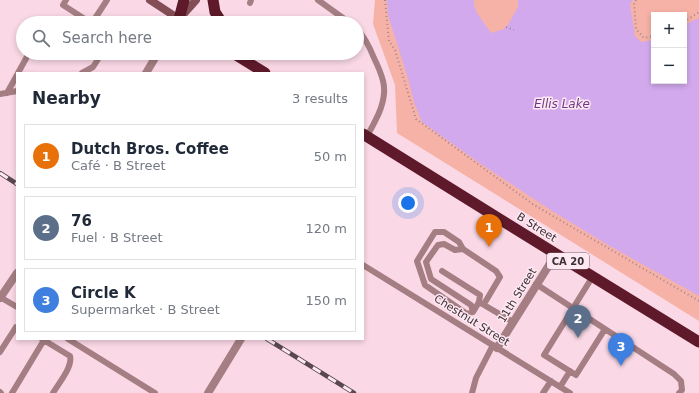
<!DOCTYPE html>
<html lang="en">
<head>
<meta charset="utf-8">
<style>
	:root { --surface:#fff; --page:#f2f2f3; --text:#1f2937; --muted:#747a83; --line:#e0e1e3; --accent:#2563eb }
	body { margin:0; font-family:"DejaVu Sans",sans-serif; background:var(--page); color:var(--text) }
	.controls { position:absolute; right:12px; top:12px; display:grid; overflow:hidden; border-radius:0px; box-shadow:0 2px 6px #0003 }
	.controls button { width:36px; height:36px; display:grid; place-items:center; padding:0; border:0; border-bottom:1px solid var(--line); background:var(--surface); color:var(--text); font:20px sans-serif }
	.you { position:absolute; left:408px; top:203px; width:14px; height:14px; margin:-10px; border:3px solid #fff; border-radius:50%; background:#1a73e8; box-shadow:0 0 0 6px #1a73e833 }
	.badge { display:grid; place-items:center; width:26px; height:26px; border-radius:50%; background:var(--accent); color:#fff; font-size:13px; font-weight:700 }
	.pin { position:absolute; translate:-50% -33px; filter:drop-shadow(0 1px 2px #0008) }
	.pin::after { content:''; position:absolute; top:21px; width:14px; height:12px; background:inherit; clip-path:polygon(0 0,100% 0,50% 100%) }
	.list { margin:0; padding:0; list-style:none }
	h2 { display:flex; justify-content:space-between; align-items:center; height:52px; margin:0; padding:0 16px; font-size:17px }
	h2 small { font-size:13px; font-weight:400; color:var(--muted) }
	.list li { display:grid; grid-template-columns:26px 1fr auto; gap:12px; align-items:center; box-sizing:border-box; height:64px; margin:0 8px 8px; padding:0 8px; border:1px solid var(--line); border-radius:0px }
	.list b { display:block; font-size:15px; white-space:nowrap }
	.list p { margin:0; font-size:13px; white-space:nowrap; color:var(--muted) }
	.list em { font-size:13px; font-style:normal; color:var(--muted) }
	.icon { flex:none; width:22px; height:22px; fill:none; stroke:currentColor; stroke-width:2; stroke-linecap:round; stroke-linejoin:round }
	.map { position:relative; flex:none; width:699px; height:393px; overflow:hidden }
	.search { position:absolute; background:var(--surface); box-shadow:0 2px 6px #0003; left:16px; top:16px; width:348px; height:44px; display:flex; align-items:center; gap:10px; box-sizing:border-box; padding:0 14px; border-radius:22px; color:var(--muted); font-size:15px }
	.panel { position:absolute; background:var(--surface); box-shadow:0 2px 6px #0003; left:16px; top:72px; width:348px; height:268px; border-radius:0px }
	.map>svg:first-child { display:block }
</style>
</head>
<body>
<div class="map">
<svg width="699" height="393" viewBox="0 0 699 393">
	<rect width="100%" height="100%" fill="#fad8e6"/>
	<path fill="#f6b2a6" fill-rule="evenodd" d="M375,0H699V321L397,133L395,85L373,24ZM654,15H684V81H654Z"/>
	<path fill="#d3a9ed" d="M387,0H474V5L477,13L491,33L504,29L509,23L518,7V0H633L630,4L635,36L641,42L654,40V81H684V25L699,18V296L608,245L552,211L478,162L422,122L415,105L407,75L388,15Z"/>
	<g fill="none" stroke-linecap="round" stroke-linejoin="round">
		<path stroke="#9f8791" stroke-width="2" stroke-dasharray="1 3" stroke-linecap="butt" d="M385,0L389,41L395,50L416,119L534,205L699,301
			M636,0L634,3L636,29L644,38L654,36
			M684,22L699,12
			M506,27L514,30"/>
		<path stroke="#a47e83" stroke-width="6" d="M66,0L63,5L91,23
			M318,0L350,23
			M250,3L251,0
			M92,23L107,0
			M357,29C365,37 370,48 374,58C378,66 381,73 383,81C388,100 376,120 367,136
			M18,73L29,53
			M82,73L93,67L102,53
			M7,93L17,75
			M0,94L17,91
			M463,249L455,250L444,244L438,245L426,262L431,279L471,305L473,312
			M363,265L570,393
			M442,271L480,295L479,302L513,322
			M593,276L544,355L576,375L605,329
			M536,284L674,374L681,381L682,390L679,393
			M0,297L17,307
			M479,302L473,312L467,314L425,285L417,261L435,232H444L459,242L463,249L496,271L500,277L484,304
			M42,339L70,356C73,367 58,384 53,393
			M68,339L155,393
			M0,352L16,327H17
			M560,387L570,371
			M0,392L1,393
			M12,393L44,340
			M472,393L476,378L493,345
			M543,393L551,381"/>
		<path stroke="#a47e83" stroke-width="8" d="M146,73L158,53
			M0,298L17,273
			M497,348L556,254"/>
		<path stroke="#a47e83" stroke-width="8" d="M208,393L241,339"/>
		<path stroke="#834e56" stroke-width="8" d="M150,0L179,19L196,0"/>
		<path stroke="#5e1a2a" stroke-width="11" d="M184,0L179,19L186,23
			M213,0L215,12L222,23
			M233,53L265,73
			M363,134L556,254L699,342"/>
		<defs>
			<path id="rail" d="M0,173L17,184
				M267,339L354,393"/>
		</defs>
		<use href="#rail" stroke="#59494f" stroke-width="4.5"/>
		<use href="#rail" stroke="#fee9f2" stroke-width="3" stroke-dasharray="9" stroke-linecap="butt"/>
	</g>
	<g text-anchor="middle" stroke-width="3" stroke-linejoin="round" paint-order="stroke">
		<rect fill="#fee9f2" stroke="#76676d" stroke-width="1" x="547" y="253" width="42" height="16" rx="3"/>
		<g font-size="10" font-weight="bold" fill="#3c2f34">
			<text x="568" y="265">CA 20</text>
		</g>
		<g font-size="11" fill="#3c2f34" stroke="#fee9f2">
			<text transform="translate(537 227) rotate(32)" y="4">B Street</text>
			<text transform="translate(517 295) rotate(-58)" y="4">11th Street</text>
			<text transform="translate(472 320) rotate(32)" y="4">Chestnut Street</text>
		</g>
		<g font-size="12" font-style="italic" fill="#6b3888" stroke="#fee9f2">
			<text x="562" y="108">Ellis Lake</text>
		</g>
	</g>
</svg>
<div class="controls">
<button>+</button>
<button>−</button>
</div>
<div class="you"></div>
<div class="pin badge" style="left:489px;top:247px;background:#e8710a">1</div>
<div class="pin badge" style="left:578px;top:338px;background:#5c6f8a">2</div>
<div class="pin badge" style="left:621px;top:366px;background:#3f7fe0">3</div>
<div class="search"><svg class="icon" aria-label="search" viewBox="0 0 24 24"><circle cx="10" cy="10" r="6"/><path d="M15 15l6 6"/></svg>Search here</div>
<section class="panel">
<h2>Nearby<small>3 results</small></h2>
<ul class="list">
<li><span class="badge" style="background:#e8710a">1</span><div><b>Dutch Bros. Coffee</b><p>Café · B Street</p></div><em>50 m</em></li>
<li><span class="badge" style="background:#5c6f8a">2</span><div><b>76</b><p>Fuel · B Street</p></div><em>120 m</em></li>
<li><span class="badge" style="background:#3f7fe0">3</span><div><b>Circle K</b><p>Supermarket · B Street</p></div><em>150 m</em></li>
</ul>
</section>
</div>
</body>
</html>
